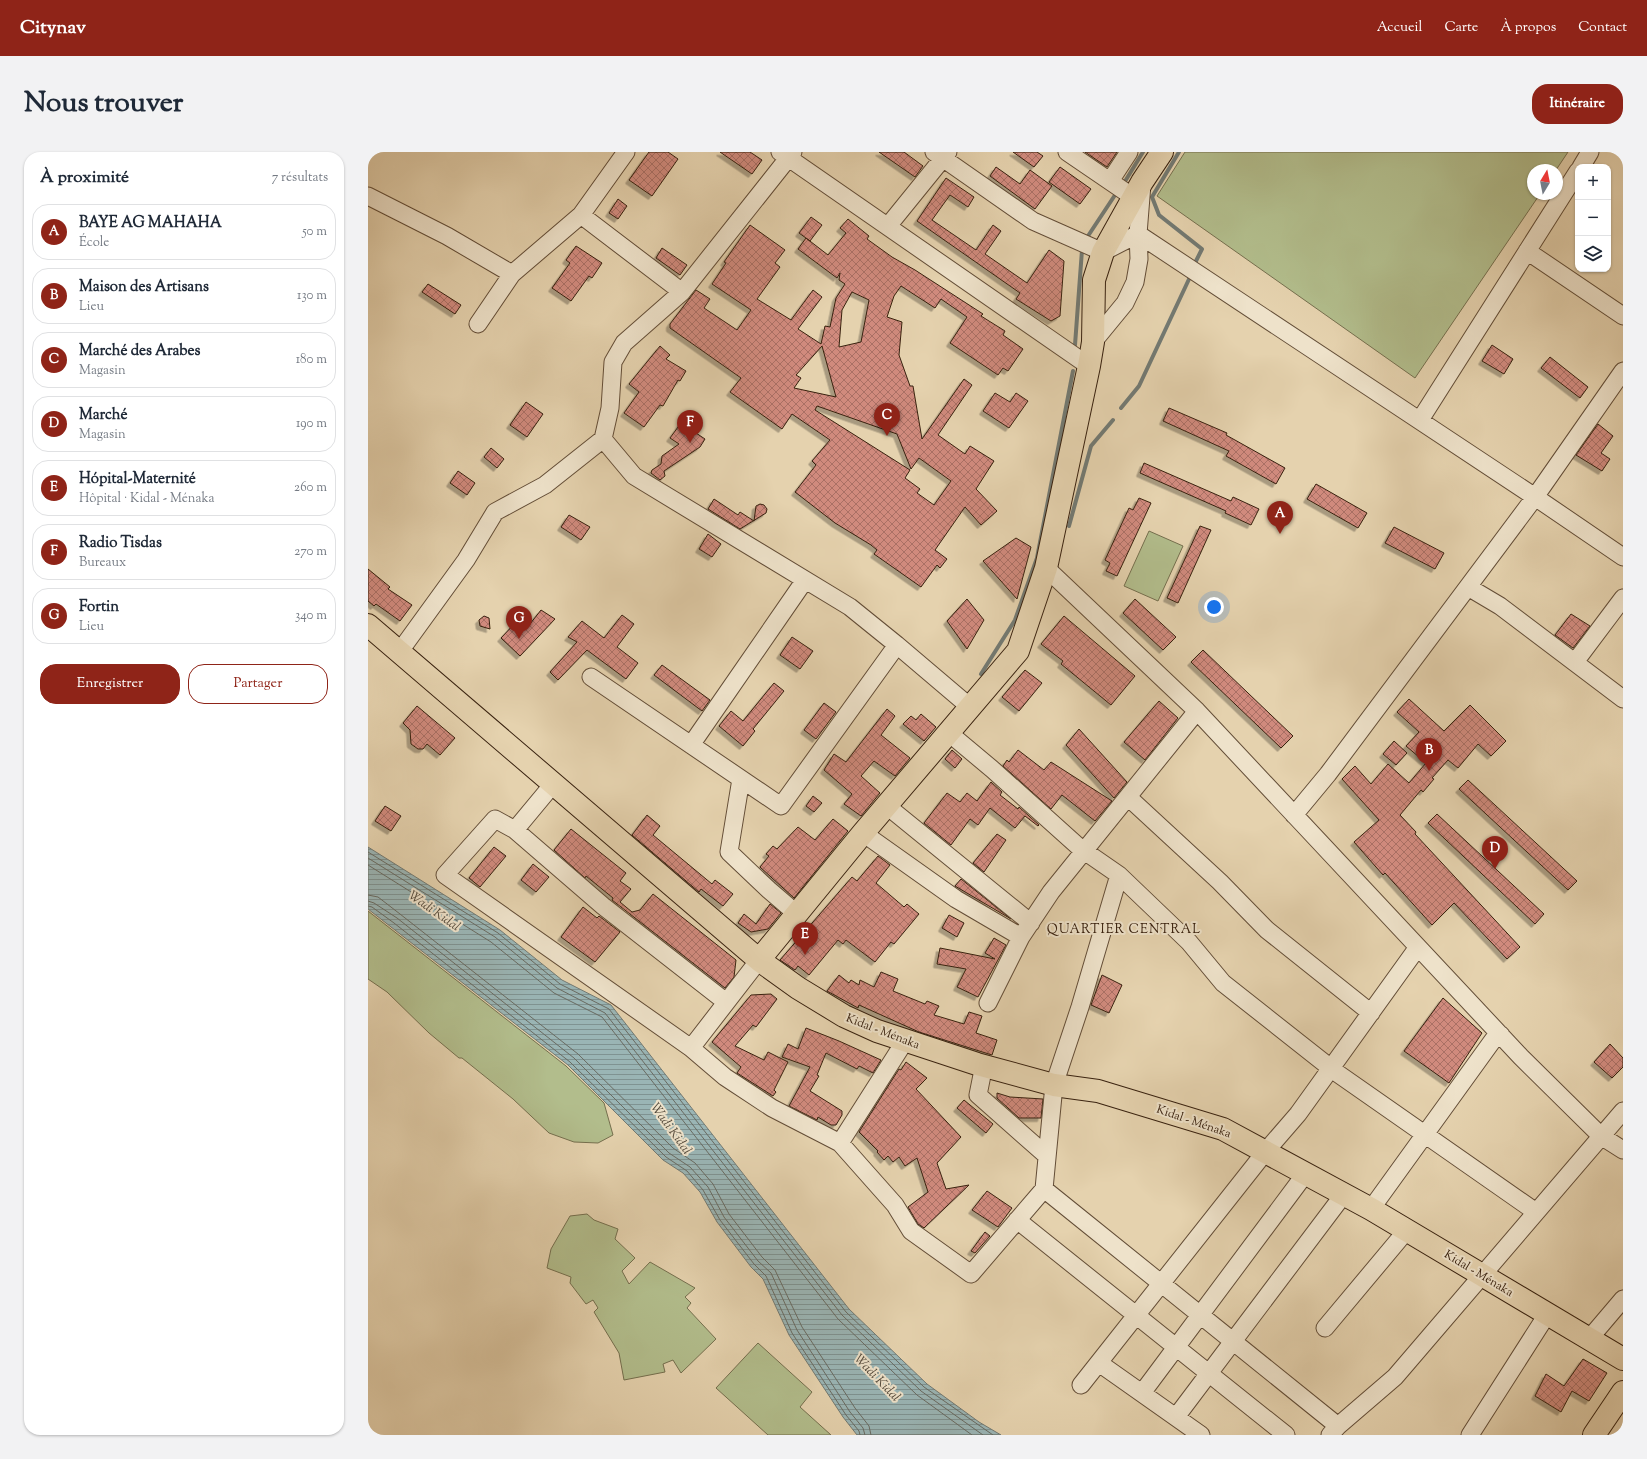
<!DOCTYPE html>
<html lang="fr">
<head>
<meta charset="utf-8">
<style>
	:root { --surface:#fff; --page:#f2f2f3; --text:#1f2937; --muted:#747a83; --line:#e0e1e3; --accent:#8f2418 }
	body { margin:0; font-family:"Sorts Mill Goudy",serif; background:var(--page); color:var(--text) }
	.controls { position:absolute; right:12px; top:12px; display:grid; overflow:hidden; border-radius:8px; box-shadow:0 1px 3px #0004 }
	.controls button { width:36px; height:36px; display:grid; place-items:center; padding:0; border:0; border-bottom:1px solid var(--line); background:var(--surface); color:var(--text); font:20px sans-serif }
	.compass { position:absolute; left:1159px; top:12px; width:36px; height:36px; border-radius:50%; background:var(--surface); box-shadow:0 1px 3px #0004; rotate:10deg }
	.you { position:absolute; left:846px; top:455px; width:14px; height:14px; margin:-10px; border:3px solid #fff; border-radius:50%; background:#1a73e8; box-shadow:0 0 0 6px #1a73e833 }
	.badge { display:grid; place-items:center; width:26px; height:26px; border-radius:50%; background:var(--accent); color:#fff; font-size:13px; font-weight:700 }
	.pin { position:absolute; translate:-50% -33px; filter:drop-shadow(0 1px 2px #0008) }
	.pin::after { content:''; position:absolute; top:21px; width:14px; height:12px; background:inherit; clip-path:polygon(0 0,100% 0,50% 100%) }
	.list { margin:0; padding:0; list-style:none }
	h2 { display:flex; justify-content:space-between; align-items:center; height:52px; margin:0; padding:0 16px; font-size:17px }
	h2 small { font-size:13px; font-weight:400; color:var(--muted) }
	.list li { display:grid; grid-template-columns:26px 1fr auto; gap:12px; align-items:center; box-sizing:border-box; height:56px; margin:0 8px 8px; padding:0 8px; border:1px solid var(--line); border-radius:16px }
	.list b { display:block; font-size:15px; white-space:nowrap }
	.list p { margin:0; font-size:13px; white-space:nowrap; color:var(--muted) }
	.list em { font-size:13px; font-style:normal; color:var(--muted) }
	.actions { display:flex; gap:8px; padding:12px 16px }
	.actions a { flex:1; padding:9px 0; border:1px solid var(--accent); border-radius:16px; text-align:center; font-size:14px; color:var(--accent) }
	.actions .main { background:var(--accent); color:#fff }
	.icon { flex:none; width:22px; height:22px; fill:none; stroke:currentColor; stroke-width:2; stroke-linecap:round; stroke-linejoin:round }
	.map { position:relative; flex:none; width:1255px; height:1283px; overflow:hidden; border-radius:16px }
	header { display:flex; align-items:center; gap:24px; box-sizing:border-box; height:56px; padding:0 20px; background:var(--accent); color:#fff }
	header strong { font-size:19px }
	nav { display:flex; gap:22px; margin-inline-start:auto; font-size:14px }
	.intro { display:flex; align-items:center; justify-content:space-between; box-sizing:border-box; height:96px; padding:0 24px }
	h1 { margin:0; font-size:28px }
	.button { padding:10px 18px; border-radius:16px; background:var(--accent); color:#fff; font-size:14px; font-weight:700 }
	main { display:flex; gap:24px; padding:0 24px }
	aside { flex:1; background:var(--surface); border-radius:16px; box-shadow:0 1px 3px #0004 }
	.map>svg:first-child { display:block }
</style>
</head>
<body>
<header>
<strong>Citynav</strong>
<nav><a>Accueil</a><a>Carte</a><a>À propos</a><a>Contact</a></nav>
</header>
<div class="intro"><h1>Nous trouver</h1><a class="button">Itinéraire</a></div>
<main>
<aside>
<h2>À proximité<small>7 résultats</small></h2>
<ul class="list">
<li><span class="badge">A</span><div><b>BAYE AG MAHAHA</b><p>École</p></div><em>50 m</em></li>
<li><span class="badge">B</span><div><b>Maison des Artisans</b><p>Lieu</p></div><em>130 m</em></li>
<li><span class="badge">C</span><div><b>Marché des Arabes</b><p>Magasin</p></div><em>180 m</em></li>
<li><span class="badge">D</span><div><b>Marché</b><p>Magasin</p></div><em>190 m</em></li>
<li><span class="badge">E</span><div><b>Hópital-Maternité</b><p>Hôpital · Kidal - Ménaka</p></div><em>260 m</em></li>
<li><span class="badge">F</span><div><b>Radio Tisdas</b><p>Bureaux</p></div><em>270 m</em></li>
<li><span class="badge">G</span><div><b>Fortin</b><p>Lieu</p></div><em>340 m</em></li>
</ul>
<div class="actions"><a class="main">Enregistrer</a><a>Partager</a></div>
</aside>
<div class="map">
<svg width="1255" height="1283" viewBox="0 0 1255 1283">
	<defs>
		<pattern id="water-rules" width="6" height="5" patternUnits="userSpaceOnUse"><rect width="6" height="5" fill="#9ab5b5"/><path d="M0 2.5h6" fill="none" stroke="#7f9392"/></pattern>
		<pattern id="building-cross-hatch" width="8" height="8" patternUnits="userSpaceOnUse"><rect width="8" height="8" fill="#d08a7d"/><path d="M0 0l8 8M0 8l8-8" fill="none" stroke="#aa7065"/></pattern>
		<filter id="shadow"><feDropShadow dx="-3.5" dy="3.5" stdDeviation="0" flood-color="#0004"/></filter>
	</defs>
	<rect width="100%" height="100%" fill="#e5d2ae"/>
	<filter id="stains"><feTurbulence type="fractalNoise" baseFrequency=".005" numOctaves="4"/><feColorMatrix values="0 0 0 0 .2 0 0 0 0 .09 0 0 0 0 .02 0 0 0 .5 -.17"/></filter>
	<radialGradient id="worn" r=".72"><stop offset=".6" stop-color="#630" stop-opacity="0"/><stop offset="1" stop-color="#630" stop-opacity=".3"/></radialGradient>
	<path fill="#b2bd8c" stroke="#756f4e" d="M817,0H1200L1188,18H1165V42H1172L1047,226L789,44Z
		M781,379L815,394L790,449L756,434Z
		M0,759L198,914L236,951L245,983L230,991L206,990L181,981L145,947L94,906H91L61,881L19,840L0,827Z
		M219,1062L226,1068L250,1077L247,1087L267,1106L254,1119L261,1132L282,1110L327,1136L317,1145L323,1151L319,1156L348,1187L313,1221L305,1208L295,1212L297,1220L256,1228L251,1201L226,1160L230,1156L225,1148L218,1152L202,1131L203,1125L179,1116L183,1097L202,1064Z
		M390,1191L444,1240L432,1255L463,1283H400L348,1236Z"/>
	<path fill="url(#water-rules)" stroke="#737a73" d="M0,695L132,778L194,828L243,853L481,1157L559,1232L611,1270L633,1283H489L475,1265L421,1183L395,1127L383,1115L349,1070L332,1040L315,1021L295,1008L200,913L0,757Z"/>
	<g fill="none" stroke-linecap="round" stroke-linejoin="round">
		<path stroke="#696b62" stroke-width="1" d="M0,700L130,781L192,832L241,857L478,1160L556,1235L625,1283
			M0,706L127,785L189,836L237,861L474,1163L553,1239L615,1283
			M0,713L123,790L186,841L234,865L470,1167L549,1243L604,1283
			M0,743L10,745L32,762L210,902L305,996L327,1011L345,1032L361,1062L394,1105L407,1118L434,1175L487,1256L501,1274L503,1283
			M0,749L6,751L29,766L206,906L301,1001L322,1015L340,1035L356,1065L390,1109L403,1121L429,1178L482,1260L495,1276L497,1283
			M0,754L4,755L26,771L202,910L298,1005L319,1019L335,1038L352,1068L386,1112L398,1124L424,1181L478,1263L491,1279L492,1283"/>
		<path stroke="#737a73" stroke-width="4" d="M811,0L784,45L791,63L834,97L828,109
			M756,31L775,0
			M718,87L749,40
			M707,193L714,98
			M753,256L771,234L822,125
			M701,374L723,294L745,268
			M613,522L647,468L669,406L705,219"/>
	</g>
	<path fill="url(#building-cross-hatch)" stroke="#38210f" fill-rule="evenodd" filter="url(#shadow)" d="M281,0H300L310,7L284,44L261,28Z
		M352,0H382L394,8L384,22Z
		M511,0H536L555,14L547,25Z
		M645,0H669L675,4L666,15Z
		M717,0H749L739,15Z
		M628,15L652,32L662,18L684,34L667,57L622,24Z
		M692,15L723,37L712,52L681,30Z
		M578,26L606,45L600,55L582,43L564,68L608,98L625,73L633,79L617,102L659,131L681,98L696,109L692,164L683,169L648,147L652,141L549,69Z
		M250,47L259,54L250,67L241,61Z
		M443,65L454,73L442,89L431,81Z
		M480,67L501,84L499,87L524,105L547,118L615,162L613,164L637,179L635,183L655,197L640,219L635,216L630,223L582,191L599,165L573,147L567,156L533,134L526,144L519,165L534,170L531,203L542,234H545L554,287L596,227L604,233L570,283L597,302L602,294L626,309L608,337L629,359L613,373L597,355L567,398L579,407L572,416L569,413L553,435L506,402L509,398L503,393L467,371L427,340L448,313L444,309L462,288L424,262L414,277L400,267L362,240L373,226L302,176V172L328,138L342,147L336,156L369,178L383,158L344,132L358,111L356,110L382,73L417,98L407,111L412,115L389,147L423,168L445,138L454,145L430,177L453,192L457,174L462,175L468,146L477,132L471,128L472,121L469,126L430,97L438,86L460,103L478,81L472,76ZM484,140L501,148L493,190L471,195L474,158ZM454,194L468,245L426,236L433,226L428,223ZM449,254L529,282L543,317L551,306L583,329L566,353L549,341L552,337L537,326L542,318L447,258Z
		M208,94L234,111L224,126L221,124L203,149L184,136L202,111L198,108Z
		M294,96L319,113L312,123L288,106Z
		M60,132L93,153L87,162L54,140Z
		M1124,193L1145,207L1136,222L1114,209Z
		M292,194L302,203L298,207L318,219L312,229L310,228L295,254L292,253L276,275L256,261L271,240L261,232Z
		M1182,205L1220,235L1212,246L1173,216Z
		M627,241L642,250L648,241L660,249L641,276L615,259Z
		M158,250L175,262L159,285L142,273Z
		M801,256L859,281L858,283L917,316L908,332L858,304L861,299L795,269Z
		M313,271L337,287L332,295L296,319L297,324L292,328L283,321L284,318L293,312L294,304L311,292L302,286Z
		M1230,272L1245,284L1233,301L1242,307L1234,319L1208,303Z
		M123,296L136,307L129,316L116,305Z
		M776,311L863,349L865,345L891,357L883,373L857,361L858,359L772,321Z
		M90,319L107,331L99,343L82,331Z
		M948,332L999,361L990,376L939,347Z
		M771,346L783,351L749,424L738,419L742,411L737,408L761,356L765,358Z
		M346,347L370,363L372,360L386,369L388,354L392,352L396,353L399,357L398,361L372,377L340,357Z
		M201,363L222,375L213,388L193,375Z
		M832,374L843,378L810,451L799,446Z
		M1026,375L1076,401L1067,417L1017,391Z
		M340,382L353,392L344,405L331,397Z
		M648,386L663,395L649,447L615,409Z
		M0,417L22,435L20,437L44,453L32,469L8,452L6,454L0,449Z
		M599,447L616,468L599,497L579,469Z
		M767,447L808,485L795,498L755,461Z
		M173,458L187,467L152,504L133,486L149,469L158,477Z
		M1203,462L1222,474L1205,496L1187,483Z
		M254,463L266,472L249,495L270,511L258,527L219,498L190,528L182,520L209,490L200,485L214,469L236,486Z
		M116,464L121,466L122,477L112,474L111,468Z
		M696,464L767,524L743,553L693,512L695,509L673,492Z
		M424,485L445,499L432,517L412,503Z
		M835,498L925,584L913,596L823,510Z
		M294,513L342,548L334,559L286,523Z
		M657,518L674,531L651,559L634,545Z
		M406,531L416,539L385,577L387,579L375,594L351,574L363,559L375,569Z
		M1041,547L1076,579L1102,553L1138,589L1123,604L1110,592L1090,616L1080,608L1064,626L1066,627L1055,640L1053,638L1032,663L1048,680L1047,682L1152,795L1139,807L1086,751L1064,773L1017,721L1015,723L986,690L1011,668L974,627L987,614L1003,632L1020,612L1041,631L1058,611L1038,594L1051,580L1029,560Z
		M791,549L810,566L777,608L756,590Z
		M456,551L468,560L448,587L436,578Z
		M49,554L87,586L72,603L59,592L55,597H50L43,592L42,578L35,571Z
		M519,557L527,564L513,583L542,606L527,624L506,609L493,624L512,641L493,664L476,652L484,642L456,618L466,602L478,610Z
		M553,562L568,575L556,589L535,572L543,564L548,568Z
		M711,577L759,630L746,646L698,593Z
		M1026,589L1039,601L1028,613L1015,602Z
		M584,598L594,607L587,616L577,607Z
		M650,598L676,618L683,610L744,649L727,669L694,643L683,657L635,614L639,608L641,610Z
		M1100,628L1209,729L1200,738L1091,637Z
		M623,630L634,640L632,643L650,657L651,655L671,673L670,674L657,664L647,676L622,656L610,673L602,667L583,693L556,671L579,641L592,650L599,641L609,649Z
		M445,644L454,651L446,660L438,654Z
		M17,654L33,664L23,679L7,669Z
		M1069,662L1176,762L1167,772L1060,671Z
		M279,663L292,674L285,683L344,732L347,728L365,742L355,754L333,737L331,740L264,683Z
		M465,667L480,679L426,746L392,715L401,704L398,702L405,694L409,697L430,675L447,688Z
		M203,677L258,721L252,729L263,737L252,750L264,760L272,758L285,742L368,808L366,825L357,836L244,748L245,746L218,724L217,726L186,698Z
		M629,682L638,688L616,720L605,711Z
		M126,695L138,704L112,735L101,726Z
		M510,704L522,713L508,731L536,755L539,752L551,762L526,792L523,790L507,810L478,788L475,792L470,788L441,823L430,814L427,818L412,808L484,725L489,729Z
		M165,712L181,725L168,740L153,728Z
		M593,727L643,767L587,734Z
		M402,752L413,761L400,777L383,780L370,771L376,762L388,772Z
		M215,755L229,766L231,764L252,780L227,810L193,785Z
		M581,763L596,771L589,785L574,776Z
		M626,786L638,793L610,845L589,835L598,817L569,812L572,796L627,807L617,801Z
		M513,820L530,827L525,839L557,852L559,849L571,854L566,863L596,872L601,860L614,864L608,881L629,888L624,903L551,880L491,853L490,856L459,839L471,823L481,831L483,828L491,833L492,828L506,835Z
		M734,823L754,833L741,861L723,853Z
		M403,842L409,847L388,875L385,873L367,894L396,908L400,900L420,910L406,938L408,940L405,944L369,921L373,915L344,890L383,843Z
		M1075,846L1114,881L1081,931L1036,899Z
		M438,876L471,889L513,908L505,921L491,914L489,917L458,901L449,923L451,924L442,939L474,959V963L468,973H463L450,965L449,968L421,954L442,915L414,905L420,892L430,897Z
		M1242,892L1255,906V915L1244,926L1226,910Z
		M538,910L559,926L548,937L593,985L569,1011L578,1037L601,1033L556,1076L550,1072L540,1055L560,1040L549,1006L537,1014L531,1005L525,1010L520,1004L516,1008L509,1000L510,999L491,980L531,917L533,918Z
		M629,941L642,945L675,947L673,966H651L629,946Z
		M596,948L625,972L618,981L589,956Z
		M619,1039L644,1056L630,1075L604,1058Z
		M617,1080L622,1084L607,1101L603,1099Z
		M1215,1207L1239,1221L1221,1249L1204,1239L1193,1260L1167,1244L1178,1222L1196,1234Z"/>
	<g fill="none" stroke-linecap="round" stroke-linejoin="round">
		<defs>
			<path id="minor" d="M412,0L721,214
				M566,0L665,69L735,100L770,82L1167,345L1255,405
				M699,0L765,45
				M1213,15L1222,0
				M742,29L761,0
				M0,44L79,84L144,122
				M213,63L314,140
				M520,74L580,0
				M1159,99L1255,164
				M110,172L144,122L213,63L258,0
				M725,190L757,151L767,130L771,107L770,82L774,32
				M1052,268L1210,19
				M235,287L266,324L482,455L529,493L602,555
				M678,416L829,559L1153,905L1233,984L1255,998
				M1100,435L1132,454L1255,547
				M32,499L98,408L127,360L177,333L235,287L242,256L245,210L256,191L314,140L425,0
				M1207,510L1255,446
				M223,525L413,654L529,493
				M581,581L624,617L712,696L751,723L821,790L855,831L969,921L1168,1060
				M323,593L437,428
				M373,627L361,700L401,738L429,762
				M186,631L147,678L235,754L358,850
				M760,645L852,730L899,778L1003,861
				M519,654L663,771
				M926,663L960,622L1167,345L1255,219
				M147,678L127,667L77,723L323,896L357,925L404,956L472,991L527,1053L543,1079L603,1122L676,1037L686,933L712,855L751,723
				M495,681L588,747L653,785
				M620,851L653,785L683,740L829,559
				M323,896L391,808
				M616,913L610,943L679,1004
				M472,991L537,889
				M676,1037L970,1274
				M1003,1057L1125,888L1133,883
				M649,1068L918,1283
				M957,1176L1039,1078
				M1221,1187L1255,1147
				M731,1211L833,1283
				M713,1233L898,999L930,962L1050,795
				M774,1241L938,1021
				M808,1265L976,1042
				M962,1283L970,1274L1027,1225L1255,959
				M1102,1283L1180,1161"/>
			<path id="major" d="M0,473L391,808L430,836L476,864L509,879L609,912L686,933L730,939L855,977L1003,1057L1255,1207
				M391,808L495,681L650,499L678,416L721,214L725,190L726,128L735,100L774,30L794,0
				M1226,1283L1255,1240"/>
		</defs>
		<use href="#minor" stroke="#634d37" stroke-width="19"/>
		<use href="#major" stroke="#38210f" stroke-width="24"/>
		<use href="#minor" stroke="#eee2ca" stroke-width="17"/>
		<use href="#major" stroke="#e5d2ae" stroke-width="22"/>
	</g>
	<g text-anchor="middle" stroke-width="4" stroke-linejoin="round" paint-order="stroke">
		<g font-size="12" fill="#38210f" stroke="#eee2ca">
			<text transform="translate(515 879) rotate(21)" y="4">Kidal - Ménaka</text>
			<text transform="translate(826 969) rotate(19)" y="4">Kidal - Ménaka</text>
			<text transform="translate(1111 1121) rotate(31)" y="4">Kidal - Ménaka</text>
		</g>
		<g font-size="13" font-style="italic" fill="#504638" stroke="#eee2ca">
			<text transform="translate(67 758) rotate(35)" y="5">Wadi Kidal</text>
			<text transform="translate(304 976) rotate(54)" y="5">Wadi Kidal</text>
			<text transform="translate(510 1225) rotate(46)" y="5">Wadi Kidal</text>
		</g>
		<g font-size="13" letter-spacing="1" fill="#38210f" stroke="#eee2ca">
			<text x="756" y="781">QUARTIER CENTRAL</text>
		</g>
	</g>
	<rect width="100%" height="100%" filter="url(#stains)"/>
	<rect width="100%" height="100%" fill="url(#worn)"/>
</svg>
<div class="controls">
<button>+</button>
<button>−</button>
<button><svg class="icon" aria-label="layers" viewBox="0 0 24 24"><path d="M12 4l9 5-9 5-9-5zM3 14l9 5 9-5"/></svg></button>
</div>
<svg class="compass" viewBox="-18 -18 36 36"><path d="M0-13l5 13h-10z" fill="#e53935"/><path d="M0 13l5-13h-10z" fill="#747a83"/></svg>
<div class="you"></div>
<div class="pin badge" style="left:912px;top:382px">A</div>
<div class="pin badge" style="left:1061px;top:619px">B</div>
<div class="pin badge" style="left:519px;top:284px">C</div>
<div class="pin badge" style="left:1127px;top:717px">D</div>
<div class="pin badge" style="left:437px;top:803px">E</div>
<div class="pin badge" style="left:322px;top:291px">F</div>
<div class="pin badge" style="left:151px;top:487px">G</div>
</div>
</main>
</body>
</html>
